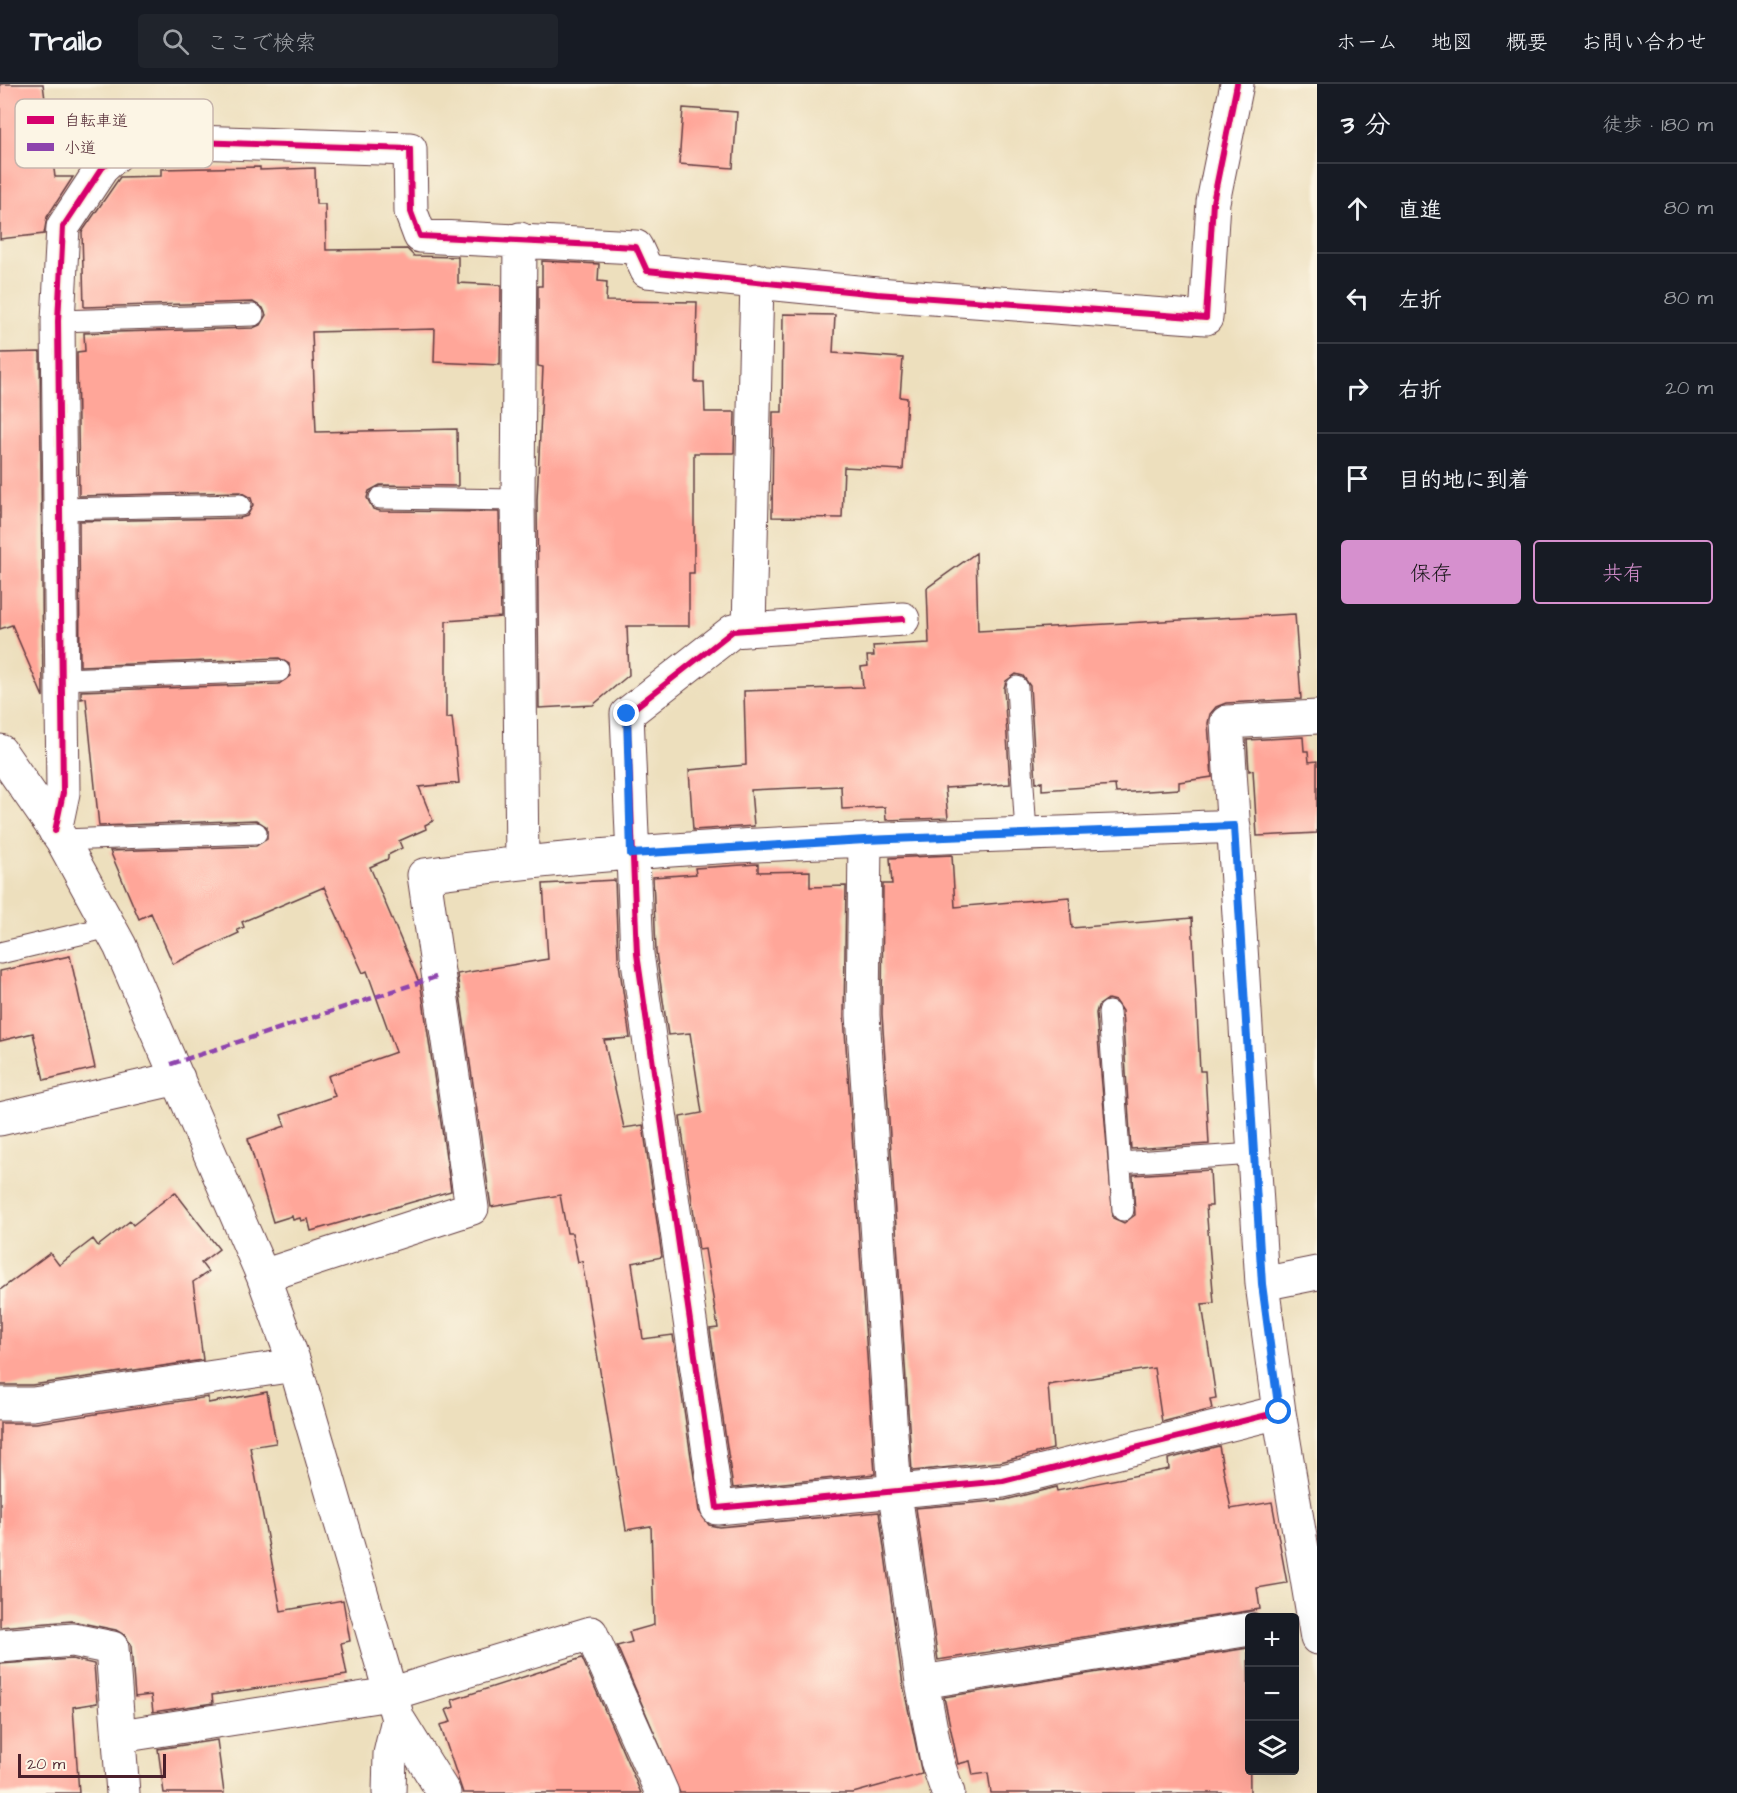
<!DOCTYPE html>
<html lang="ja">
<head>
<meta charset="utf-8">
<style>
	:root { --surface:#171b24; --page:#20242c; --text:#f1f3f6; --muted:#9ea1a6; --line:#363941; --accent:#d690ce }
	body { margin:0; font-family:"Architects Daughter","Klee One",sans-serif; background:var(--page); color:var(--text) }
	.controls { position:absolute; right:18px; bottom:18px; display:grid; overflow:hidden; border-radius:6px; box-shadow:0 6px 24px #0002 }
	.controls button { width:54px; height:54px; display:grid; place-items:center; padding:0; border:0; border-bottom:2px solid var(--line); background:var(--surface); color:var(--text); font:30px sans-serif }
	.scale { position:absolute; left:18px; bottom:15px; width:148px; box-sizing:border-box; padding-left:6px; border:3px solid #4a1f2b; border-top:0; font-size:16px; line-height:21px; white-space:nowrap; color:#4a1f2b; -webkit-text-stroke:4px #fcf5e5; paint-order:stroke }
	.stop { position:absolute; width:18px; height:18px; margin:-14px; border:4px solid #1a73e8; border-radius:50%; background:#fff }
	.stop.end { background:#1a73e8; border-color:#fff; box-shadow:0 2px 6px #0008 }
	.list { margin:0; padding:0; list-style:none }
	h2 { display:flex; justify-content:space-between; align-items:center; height:78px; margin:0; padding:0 24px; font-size:26px }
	h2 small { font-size:20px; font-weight:400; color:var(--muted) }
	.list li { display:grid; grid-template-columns:39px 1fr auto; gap:18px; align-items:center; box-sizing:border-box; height:90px; padding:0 24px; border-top:2px solid var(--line) }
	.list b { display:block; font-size:22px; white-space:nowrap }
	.list em { font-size:20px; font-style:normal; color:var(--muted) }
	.actions { display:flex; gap:12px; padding:18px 24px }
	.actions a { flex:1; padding:14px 0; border:2px solid var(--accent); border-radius:6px; text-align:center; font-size:21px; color:var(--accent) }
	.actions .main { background:var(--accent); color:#111 }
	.icon { flex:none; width:33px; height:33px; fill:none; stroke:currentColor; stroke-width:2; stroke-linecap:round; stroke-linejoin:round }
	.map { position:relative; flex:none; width:1317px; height:1709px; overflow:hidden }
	header { display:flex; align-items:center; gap:36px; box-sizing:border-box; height:84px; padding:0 30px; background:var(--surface); border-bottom:2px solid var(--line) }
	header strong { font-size:28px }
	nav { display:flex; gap:33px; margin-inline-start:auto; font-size:21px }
	.search { width:420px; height:54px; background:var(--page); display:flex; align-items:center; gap:15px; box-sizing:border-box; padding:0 21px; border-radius:6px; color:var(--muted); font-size:22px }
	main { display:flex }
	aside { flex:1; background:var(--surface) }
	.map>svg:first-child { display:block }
</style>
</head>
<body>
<header>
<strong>Trailo</strong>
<div class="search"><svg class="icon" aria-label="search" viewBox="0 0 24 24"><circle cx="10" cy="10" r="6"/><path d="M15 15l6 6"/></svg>ここで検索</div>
<nav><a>ホーム</a><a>地図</a><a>概要</a><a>お問い合わせ</a></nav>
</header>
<main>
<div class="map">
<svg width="1317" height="1709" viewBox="0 0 1317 1709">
	<rect width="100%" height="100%" fill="#fcf5e5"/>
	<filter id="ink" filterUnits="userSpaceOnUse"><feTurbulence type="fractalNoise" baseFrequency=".0167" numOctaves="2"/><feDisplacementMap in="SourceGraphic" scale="12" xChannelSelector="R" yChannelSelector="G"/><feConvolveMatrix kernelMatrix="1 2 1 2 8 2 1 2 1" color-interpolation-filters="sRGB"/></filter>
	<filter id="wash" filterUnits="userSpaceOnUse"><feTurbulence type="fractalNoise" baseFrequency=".008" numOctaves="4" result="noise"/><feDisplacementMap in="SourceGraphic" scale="24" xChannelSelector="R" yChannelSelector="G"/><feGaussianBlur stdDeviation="1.35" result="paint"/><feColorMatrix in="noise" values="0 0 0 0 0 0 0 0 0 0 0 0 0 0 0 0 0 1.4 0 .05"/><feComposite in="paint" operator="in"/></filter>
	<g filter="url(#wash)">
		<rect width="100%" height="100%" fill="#eddfbd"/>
		<g id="blocks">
			<path fill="#ffa699" d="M0,0H43L55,93H73L47,133L44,150L0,155Z
				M683,24L737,28L733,84L679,80Z
				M260,83V86L315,84L316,120H325L326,166L407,165L414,172L458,173V199L501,201L500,281L434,278L435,245L312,248L316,348L457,345L458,402L380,401L369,407L367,414L373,425L380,427L499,428L501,533L446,537V634L452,633L459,699L419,703L433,737L425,741L426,745L399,757L402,764L388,771V775L370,783L418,896H420L451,1107L311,1147L308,1135L301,1137L300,1134L293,1136L292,1132L273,1138L248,1055L285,1042L281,1031L335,1012L328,992L396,968L367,887L363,889L324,803L242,838L244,843L237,846L239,849L173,880L151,829L139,835L110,767L256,762L267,755V743L256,736L99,742L86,614L81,615V607L279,600L290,592L289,580L279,574L80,582L79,437L240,434L247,432L253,421L251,414L240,408L79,412L77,268L85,267L84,249L253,244L260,241L266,231L263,224L253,218L84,223L82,148L120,93L161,92V85Z
				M542,177L599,180L598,197L607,198L606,217L697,218L695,298H704L705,328H735L734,369H694V489H689V542H627L629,591L593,621L539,624L537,416L543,283L538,282V202H542Z
				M783,230L835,231L833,269L903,274L900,313L907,314L903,386L844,383L842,434L772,433L773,328H782Z
				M40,268L43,613L12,541L0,545V269Z
				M976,469L978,547L1295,530L1301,615L1226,619L1216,623L1210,630L1208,639L1212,693L1179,698V705L1116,709L1115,701L1042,706V698L1036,699L1030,602L1023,592L1016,590L1006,597L1004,604L1010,700L945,704L948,734L886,736L885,723L842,725L841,702L751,706L754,742L693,746L689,686L746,681L744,607L863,603L861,583L868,582L867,572H874L873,562L929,559L927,504Z
				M1303,653L1304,667H1308L1309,678L1317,677V749L1257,752L1253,686L1249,687L1247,656Z
				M952,771L955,823L1069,813L1072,844L1192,834L1200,987H1205L1209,1060L1131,1065L1122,927L1115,917L1108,915L1098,922L1096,929L1113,1134L1124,1139L1135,1131L1133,1091L1210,1086L1212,1122H1206L1214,1219L1202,1220L1216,1314L1210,1315L1212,1325L1162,1338L1154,1284L1048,1301L1053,1365L1000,1378L912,1387L882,930L883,800H892L890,774Z
				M758,780V788L810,787V803L846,802L844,932L875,1390L733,1404L710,1245L718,1244L705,1165L699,1166L680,1033L702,1029L690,949L668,951L656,868L653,793L696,790L695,784Z
				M615,796L618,873L630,954L604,956L624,1044L643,1041L662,1173L632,1179L643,1255L673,1251L699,1427L709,1441L719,1443L879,1428L903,1601L922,1690L853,1709H680L617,1562L632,1558L629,1548L654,1541L651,1442L626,1446L582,1177L578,1178L572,1149H567L560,1111L491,1123L457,890L548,875L543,800Z
				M70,872L95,984L44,996L33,949L0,957V887Z
				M175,1108L219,1165L201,1179L208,1188L193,1198L203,1276L32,1301H0V1206L50,1169L59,1181L93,1155L98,1162L130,1137L133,1141Z
				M267,1308L276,1359L250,1363L281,1527L343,1516L350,1557L341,1559L347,1591L212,1611L213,1619L153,1628L151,1611L135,1613L131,1562L126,1552L116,1546L72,1537L0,1543V1339H36L208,1313V1319Z
				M1219,1362L1231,1425L1272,1418L1287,1499L1257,1504L1260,1525L938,1576L916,1424L1005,1416L1056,1403L1057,1407L1169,1385L1168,1375Z
				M1248,1564L1250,1709H991L988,1689L973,1691L970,1677L958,1680L944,1613Z
				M582,1574L641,1709H463L440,1641L451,1638L446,1626L454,1623L452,1616Z
				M72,1575L94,1580L97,1619L73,1623L79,1709H0V1580Z
				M217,1656L224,1709H164L158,1665Z"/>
		</g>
	</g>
	<g filter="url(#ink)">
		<use href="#blocks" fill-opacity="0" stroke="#623c41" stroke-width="1.5"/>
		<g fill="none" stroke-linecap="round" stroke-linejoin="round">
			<defs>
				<path id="lane" d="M58,237L253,231
					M380,414L518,416
					M60,425L240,421
					M62,595L279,587
					M1017,603L1026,750
					M62,756L256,749
					M0,869L109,843
					M1109,928L1123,1126
					M1120,1079L1254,1070"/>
				<path id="street" d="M520,155L518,416L522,778
					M903,535L733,547L627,630L637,870L717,1424L1003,1397L1279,1328
					M749,545L757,196
					M1317,633L1227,638L1262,1200L1279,1328L1317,1554
					M0,667L62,756L120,862L263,1192L295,1281L398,1635L444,1709
					M55,747L63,709L58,237L63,143L102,84L133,56L410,65L411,128L420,152L636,163L647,187L877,210L1206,234L1213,118L1237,0
					M865,756L863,931L895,1409L922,1598L937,1677L948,1709
					M0,1035L178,994
					M263,1192L472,1124L424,791C691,754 964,755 1234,742
					M1262,1200L1317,1189
					M0,1320H33L295,1281
					M0,1562L73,1556L112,1564L123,1709
					M922,1598L1250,1545
					M120,1652L390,1610L591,1549L662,1709
					M389,1709L390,1670L398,1635"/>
			</defs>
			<use href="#lane" stroke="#623c41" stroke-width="23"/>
			<use href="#street" stroke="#623c41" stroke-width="35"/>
			<use href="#lane" stroke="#fff" stroke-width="21"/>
			<use href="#street" stroke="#fff" stroke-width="33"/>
			<path stroke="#8e44ad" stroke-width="4.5" stroke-dasharray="9 4.5" stroke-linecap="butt" d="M171,980L439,892"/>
			<defs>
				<path id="cycleway" d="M903,535L733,547L627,630L637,870L717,1424L1003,1397L1279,1328
					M55,747L63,709L58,237L63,143L102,84L133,56L410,65L411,128L420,152L636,163L647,187L877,210L1206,234L1213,118L1237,0"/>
			</defs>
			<use href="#cycleway" stroke="#fcf5e5" stroke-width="10"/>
			<use href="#cycleway" stroke="#d6006c" stroke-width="6"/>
		</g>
	</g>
	<g fill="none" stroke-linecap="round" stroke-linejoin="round" filter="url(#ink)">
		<path stroke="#1a73e8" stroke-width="8" d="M627,630L631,770L865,756L1234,742L1262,1200L1279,1328"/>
	</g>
	<rect x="15" y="15" width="198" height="69" rx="9" fill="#fcf5e5" stroke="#c7b5ad" stroke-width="1.5"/>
	<rect x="27" y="32" width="27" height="8" fill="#d6006c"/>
	<rect x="27" y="59" width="27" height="8" fill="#8e44ad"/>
	<g font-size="16" fill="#4a1f2b">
		<text x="64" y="42">自転車道</text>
		<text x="64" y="69">小道</text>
	</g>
</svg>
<div class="controls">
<button>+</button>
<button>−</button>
<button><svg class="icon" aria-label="layers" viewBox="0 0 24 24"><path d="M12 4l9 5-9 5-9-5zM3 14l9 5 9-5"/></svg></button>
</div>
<div class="scale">20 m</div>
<div class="stop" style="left:1279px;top:1328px"></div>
<div class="stop end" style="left:627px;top:630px"></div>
</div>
<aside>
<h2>3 分<small>徒歩 · 180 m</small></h2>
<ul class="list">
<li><svg class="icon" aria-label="ahead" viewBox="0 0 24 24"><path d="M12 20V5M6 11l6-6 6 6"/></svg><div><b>直進</b></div><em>80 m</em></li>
<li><svg class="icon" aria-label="left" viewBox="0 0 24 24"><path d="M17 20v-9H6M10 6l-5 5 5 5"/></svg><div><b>左折</b></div><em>80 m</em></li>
<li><svg class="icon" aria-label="right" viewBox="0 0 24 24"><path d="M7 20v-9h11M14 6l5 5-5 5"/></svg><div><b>右折</b></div><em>20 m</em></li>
<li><svg class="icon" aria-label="arrive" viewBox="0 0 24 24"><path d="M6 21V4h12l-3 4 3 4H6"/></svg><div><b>目的地に到着</b></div></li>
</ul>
<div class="actions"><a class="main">保存</a><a>共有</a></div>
</aside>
</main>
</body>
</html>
